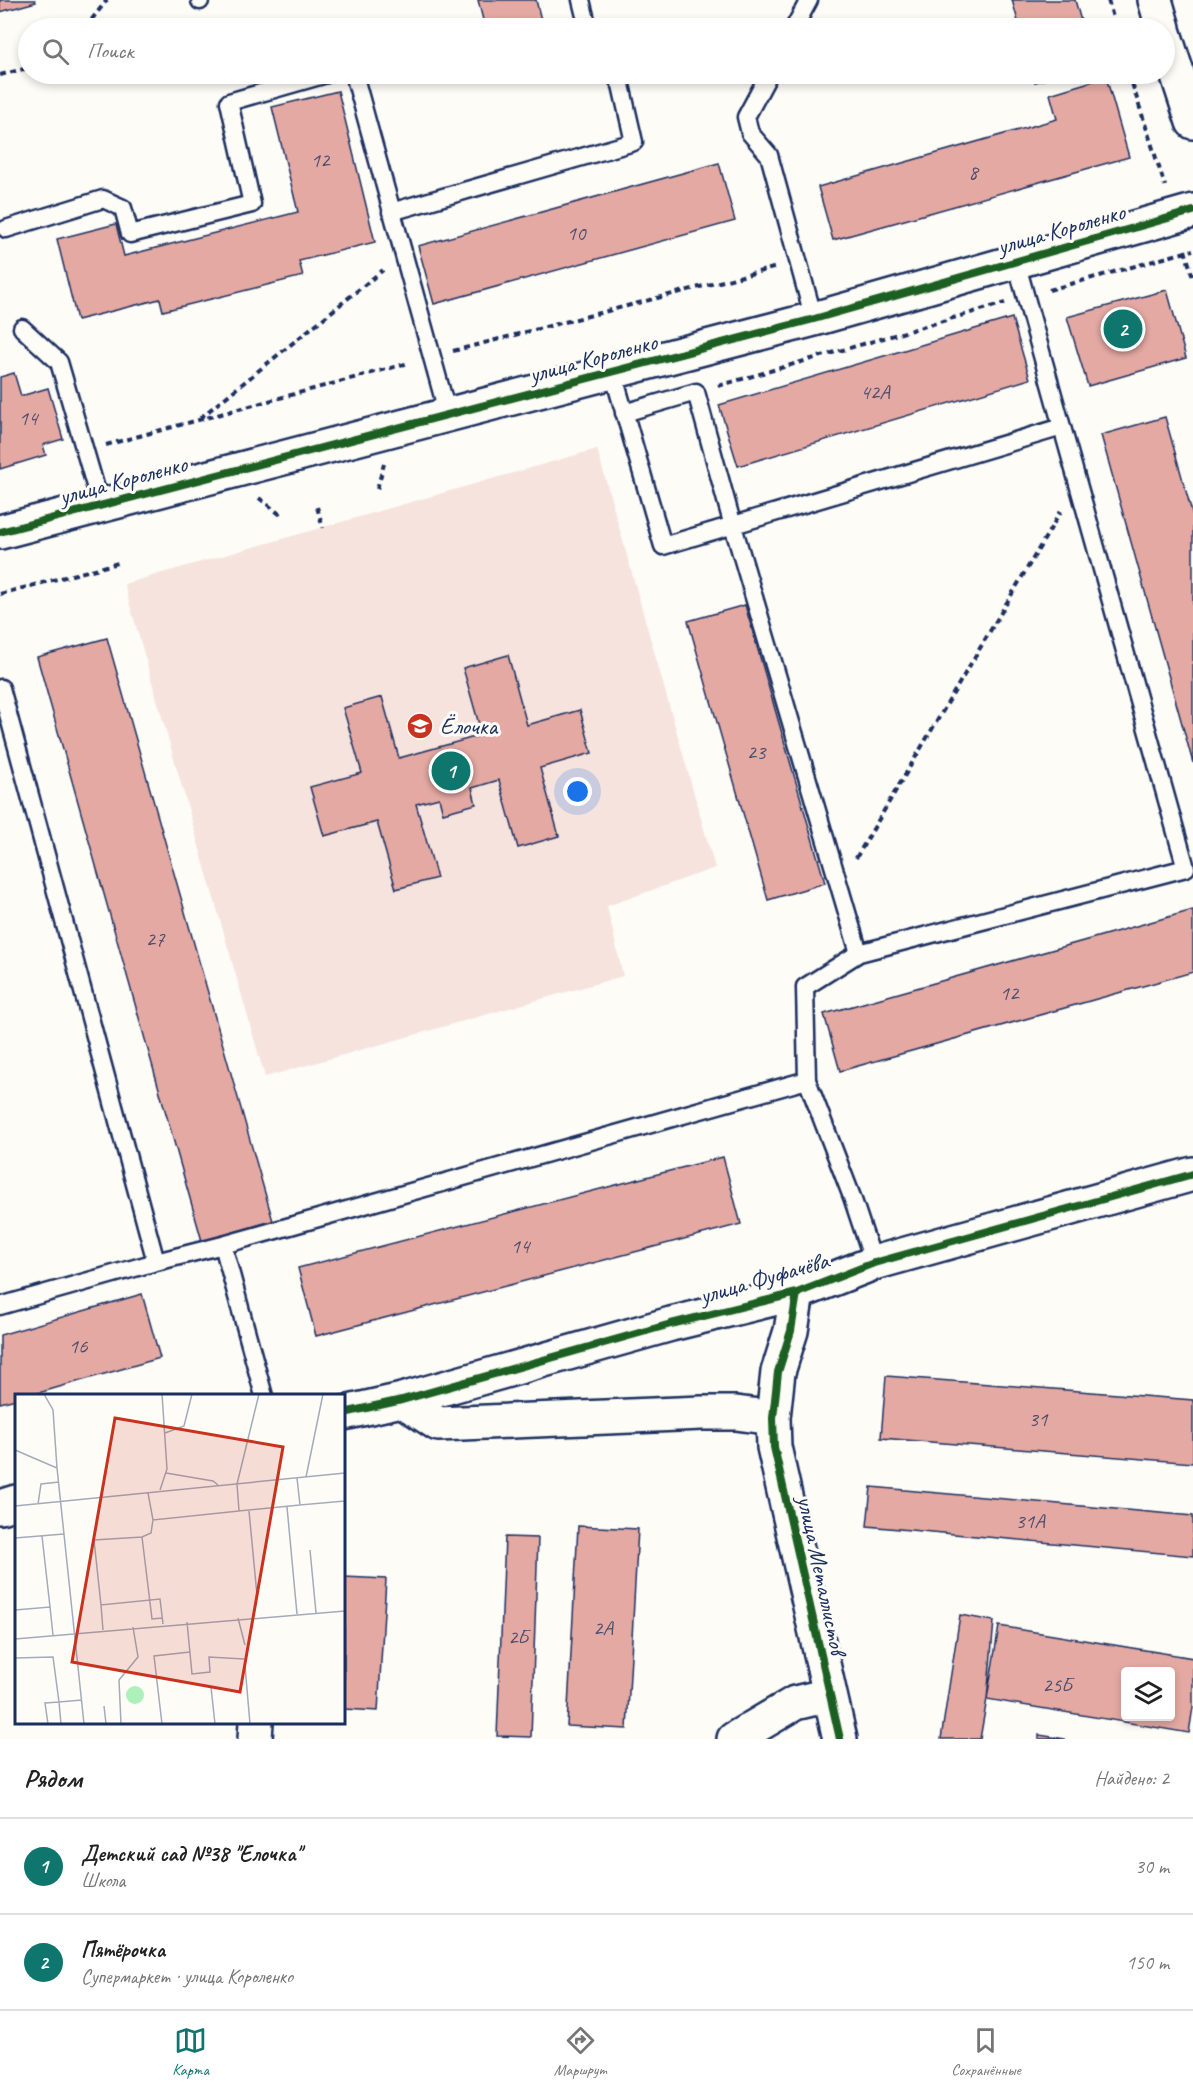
<!DOCTYPE html>
<html lang="ru">
<head>
<meta charset="utf-8">
<style>
	:root { --surface:#fff; --page:#f2f2f2; --text:#222; --muted:#767676; --line:#e0e0e0; --accent:#0f766e }
	body { margin:0; font-family:Caveat,sans-serif; background:var(--page); color:var(--text) }
	.controls { position:absolute; right:18px; bottom:18px; display:grid; overflow:hidden; border-radius:6px; box-shadow:0 3px 9px #0003 }
	.controls button { width:54px; height:54px; display:grid; place-items:center; padding:0; border:0; border-bottom:2px solid var(--line); background:var(--surface); color:var(--text); font:30px sans-serif }
	.you { position:absolute; left:578px; top:792px; width:21px; height:21px; margin:-15px; border:4px solid #fff; border-radius:50%; background:#1a73e8; box-shadow:0 0 0 9px #1a73e833 }
	.badge { display:grid; place-items:center; width:39px; height:39px; border-radius:50%; background:var(--accent); color:#fff; font-size:20px; font-weight:700 }
	.pin { position:absolute; translate:-50% -50%; border:3px solid #fff; box-shadow:0 2px 6px #0006 }
	.list { margin:0; padding:0; list-style:none }
	h2 { display:flex; justify-content:space-between; align-items:center; height:78px; margin:0; padding:0 24px; font-size:26px }
	h2 small { font-size:20px; font-weight:400; color:var(--muted) }
	.list li { display:grid; grid-template-columns:39px 1fr auto; gap:18px; align-items:center; box-sizing:border-box; height:96px; padding:0 24px; border-top:2px solid var(--line) }
	.list b { display:block; font-size:22px; white-space:nowrap }
	.list p { margin:0; font-size:20px; white-space:nowrap; color:var(--muted) }
	.list em { font-size:20px; font-style:normal; color:var(--muted) }
	.icon { flex:none; width:33px; height:33px; fill:none; stroke:currentColor; stroke-width:2; stroke-linecap:round; stroke-linejoin:round }
	.map { position:relative; flex:none; width:1193px; height:1739px; overflow:hidden }
	.search { position:absolute; background:var(--surface); box-shadow:0 3px 9px #0003; left:18px; right:18px; top:18px; height:66px; display:flex; align-items:center; gap:15px; box-sizing:border-box; padding:0 21px; border-radius:33px; color:var(--muted); font-size:22px }
	.sheet { height:270px; background:var(--surface) }
	nav { display:flex; justify-content:space-around; align-items:center; box-sizing:border-box; height:84px; border-top:2px solid var(--line); background:var(--surface); font-size:16px; color:var(--muted) }
	nav a { display:grid; justify-items:center; gap:3px }
	nav .on { color:var(--accent) }
	.map>svg:first-child { display:block }
</style>
</head>
<body>
<div class="map">
<svg width="1193" height="1739" viewBox="0 0 1193 1739">
	<rect width="100%" height="100%" fill="#fdfcf7"/>
	<filter id="ink" filterUnits="userSpaceOnUse"><feTurbulence type="fractalNoise" baseFrequency=".0167" numOctaves="2"/><feDisplacementMap in="SourceGraphic" scale="12" xChannelSelector="R" yChannelSelector="G"/><feConvolveMatrix kernelMatrix="1 2 1 2 8 2 1 2 1" color-interpolation-filters="sRGB"/></filter>
	<g filter="url(#ink)">
		<path fill="#f6e3de" d="M597,449L715,868L607,906L623,976L265,1077L124,584Z"/>
		<path fill="#e4a9a3" stroke="#1b2f5e" stroke-width="1.5" fill-rule="evenodd" d="M0,0H35L36,2L0,12Z
			M478,0H536L543,28H485Z
			M1012,0H1075L1083,28H1020Z
			M1033,74H1065L1035,82Z
			M1106,77L1129,157L833,240L818,187L1057,119L1050,94Z
			M338,91L375,242L299,261L303,276L163,311L160,299L77,320L57,239L116,224L124,256L298,212L272,107Z
			M719,163L735,221L434,304L418,246Z
			M1167,290L1186,358L1088,386L1067,317Z
			M1012,318L1030,379L738,466L719,405Z
			M14,373L21,396L48,388L63,439L43,445L46,455L0,469V377Z
			M1165,417L1193,516V763L1101,435Z
			M745,605L825,883L768,900L688,621Z
			M107,638L273,1221L202,1241L37,657Z
			M508,655L527,725L580,710L592,753L540,768L559,836L518,848L499,780L472,788L476,804L443,813L439,798L416,804L437,878L396,889L377,822L324,836L310,787L362,773L343,708L382,697L399,758L482,735L463,668Z
			M1193,910V972L840,1071L824,1014Z
			M723,1157L741,1224L316,1336L298,1268Z
			M142,1294L160,1358L28,1396H16V1399L0,1403V1335Z
			M886,1376L1193,1400V1463L881,1438Z
			M871,1487L1193,1516V1556L867,1526Z
			M578,1526L638,1529L627,1729L567,1726Z
			M505,1537L538,1538L531,1737L497,1736Z
			M344,1577L386,1579L378,1711L344,1709Z
			M960,1615L994,1621L987,1699L980,1739H941Z
			M999,1626L1193,1658V1707L1189,1733L987,1699ZM1126,1672H1170V1716H1126Z
			M1039,1735L1065,1739H1039Z"/>
		<g fill="none" stroke-linecap="round" stroke-linejoin="round">
			<defs>
				<path id="service" d="M200,0V1
					M581,0L588,28
					M794,28L809,0
					M354,74L448,415
					M769,74L746,117L750,133L769,155L814,319
					M391,212L634,142L621,85L614,74
					M6,229L103,199L123,208L130,234L252,204L229,102L327,74
					M1016,262L1062,427
					M22,328L59,362L101,506
					M613,373L663,546L1062,427L1186,868L859,953L805,987L807,1080
					M624,413L696,392L733,526L859,953
					M1,688L156,1262
					M223,1245L807,1080L852,1197L874,1263
					M0,1306L156,1262L223,1245L264,1396"/>
				<path id="minor" d="M255,1739L256,1722
					M734,1739L795,1703L829,1695"/>
				<path id="tertiary" d="M1155,0L1163,28
					M1164,33L1193,122
					M0,532L814,319L1193,211
					M797,1293L791,1331L778,1372L773,1418L774,1447L840,1739
					M402,1400L438,1424L702,1413H736L773,1418
					M344,1413L402,1400L671,1324L797,1293L874,1263L1193,1174
					M0,1507L16,1502"/>
			</defs>
			<use href="#service" stroke="#1b2f5e" stroke-width="21"/>
			<use href="#minor" stroke="#1b2f5e" stroke-width="38"/>
			<use href="#tertiary" stroke="#1b2f5e" stroke-width="38"/>
			<path stroke="#1b2f5e" stroke-width="4" stroke-dasharray="6 4.5" stroke-linecap="butt" d="M1108,0L1116,28
				M85,28L107,0
				M1129,74L1165,186
				M0,75L28,68
				M1185,250L1193,278
				M1049,290L1193,250
				M453,351L777,267
				M718,386L1005,303
				M200,418L383,270
				M106,445L409,363
				M377,489L384,464
				M259,498L282,516
				M317,507L323,528
				M0,594L118,563
				M856,858L1061,511"/>
			<use href="#service" stroke="#fdfcf7" stroke-width="16"/>
			<use href="#minor" stroke="#fdfcf7" stroke-width="33"/>
			<use href="#tertiary" stroke="#fdfcf7" stroke-width="33"/>
			<defs>
				<path id="cycleway" d="M0,532L814,319L1193,211
					M797,1293L791,1331L778,1372L773,1418L774,1447L840,1739
					M344,1413L402,1400L671,1324L797,1293L874,1263L1193,1174"/>
			</defs>
			<use href="#cycleway" stroke="#fdfcf7" stroke-width="11"/>
			<use href="#cycleway" stroke="#1b5e20" stroke-width="8"/>
		</g>
	</g>
	<defs>
		<symbol id="school-disc" viewBox="-11 -11 22 22"><circle r="9.5" fill="#c8321e" stroke="#fdfcf7"/><path d="M0-5L7-2L0 1L-7-2ZM-4 1L0 2.5L4 1V4Q0 6-4 4Z" fill="#fff"/></symbol>
	</defs>
	<g fill-rule="evenodd">
		<use href="#school-disc" x="405" y="711" width="30" height="30"/>
	</g>
	<g text-anchor="middle" stroke-width="6" stroke-linejoin="round" paint-order="stroke">
		<g font-size="21" fill="#4d4e6f">
			<text x="320" y="167">12</text>
			<text x="973" y="179">8</text>
			<text x="576" y="240">10</text>
			<text x="875" y="399">42А</text>
			<text x="28" y="425">14</text>
			<text x="756" y="759">23</text>
			<text x="155" y="946">27</text>
			<text x="1009" y="1000">12</text>
			<text x="520" y="1253">14</text>
			<text x="78" y="1353">16</text>
			<text x="1038" y="1426">31</text>
			<text x="1030" y="1528">31А</text>
			<text x="603" y="1635">2А</text>
			<text x="518" y="1644">2Б</text>
			<text x="1057" y="1692">25Б</text>
		</g>
		<g font-size="24" fill="#1b2f5e" stroke="#fdfcf7">
			<text transform="translate(1061 229) rotate(-16)" y="8">улица Короленко</text>
			<text transform="translate(593 358) rotate(-15)" y="8">улица Короленко</text>
			<text transform="translate(123 480) rotate(-15)" y="8">улица Короленко</text>
			<text transform="translate(764 1278) rotate(-16)" y="8">улица Фуфачёва</text>
			<text transform="translate(822 1575) rotate(78)" y="8">улица Металлистов</text>
		</g>
		<g font-size="24" fill="#1b2f5e" stroke="#fdfcf7" text-anchor="start">
			<text x="440" y="734">Ёлочка</text>
		</g>
	</g>
	<g transform="translate(15 1394)">
		<rect width="330" height="330" fill="#fdfcf7"/>
		<path d="M111 301a9 9 0 1 1 18 0a9 9 0 1 1-18 0Z" fill="#aef0ba"/>
		<path fill="none" stroke="#a3aaba" stroke-width="1.5" d="M29,0L38,16L42,74M244,0L222,90L224,117L285,111M150,39L169,32L177,0M0,56L42,74L69,330M151,79L198,87L203,91M291,83L308,0M282,84L285,111L330,107M145,96L152,75L147,0M133,99L138,126L224,117M23,110L26,90L44,88M0,112L330,79M272,113L282,220M234,117L242,201M138,126L136,139L127,143L79,146L86,211L145,205L148,230M27,142L35,213M127,143L137,225L147,224M0,144L49,140M295,156L301,219M86,211L88,236M0,216L35,213L38,241M223,224L230,251M172,228L177,280L195,278L194,263L229,265M0,245L330,217M0,260V264L38,263L44,308L67,306M230,272L235,330M196,293L200,330M89,312L91,330M33,330L30,309L44,308L46,330M106,330L104,286L123,263L118,233M147,330L139,262L175,258"/>
		<path fill="#c8321e" fill-opacity="0.15" stroke="#c8321e" stroke-width="3" d="M100,24L268,53L225,298L57,268Z"/>
		<rect width="330" height="330" fill="none" stroke="#1b2f5e" stroke-width="3"/>
	</g>
</svg>
<div class="controls">
<button><svg class="icon" aria-label="layers" viewBox="0 0 24 24"><path d="M12 4l9 5-9 5-9-5zM3 14l9 5 9-5"/></svg></button>
</div>
<div class="you"></div>
<div class="pin badge" style="left:451px;top:771px">1</div>
<div class="pin badge" style="left:1123px;top:329px">2</div>
<div class="search"><svg class="icon" aria-label="search" viewBox="0 0 24 24"><circle cx="10" cy="10" r="6"/><path d="M15 15l6 6"/></svg>Поиск</div>
</div>
<section class="sheet">
<h2>Рядом<small>Найдено: 2</small></h2>
<ul class="list">
<li><span class="badge">1</span><div><b>Детский сад №38 &quot;Елочка&quot;</b><p>Школа</p></div><em>30 m</em></li>
<li><span class="badge">2</span><div><b>Пятёрочка</b><p>Супермаркет · улица Короленко</p></div><em>150 m</em></li>
</ul>
</section>
<nav>
<a class="on"><svg class="icon" aria-label="map" viewBox="0 0 24 24"><path d="M3 6l6-2 6 2 6-2v14l-6 2-6-2-6 2zM9 4v14M15 6v14"/></svg>Карта</a>
<a><svg class="icon" aria-label="directions" viewBox="0 0 24 24"><path d="M12 3l9 9-9 9-9-9zM9 14v-3h6M13 9l2 2-2 2"/></svg>Маршрут</a>
<a><svg class="icon" aria-label="saved" viewBox="0 0 24 24"><path d="M7 4h10v16l-5-4-5 4z"/></svg>Сохранённые</a>
</nav>
</body>
</html>
